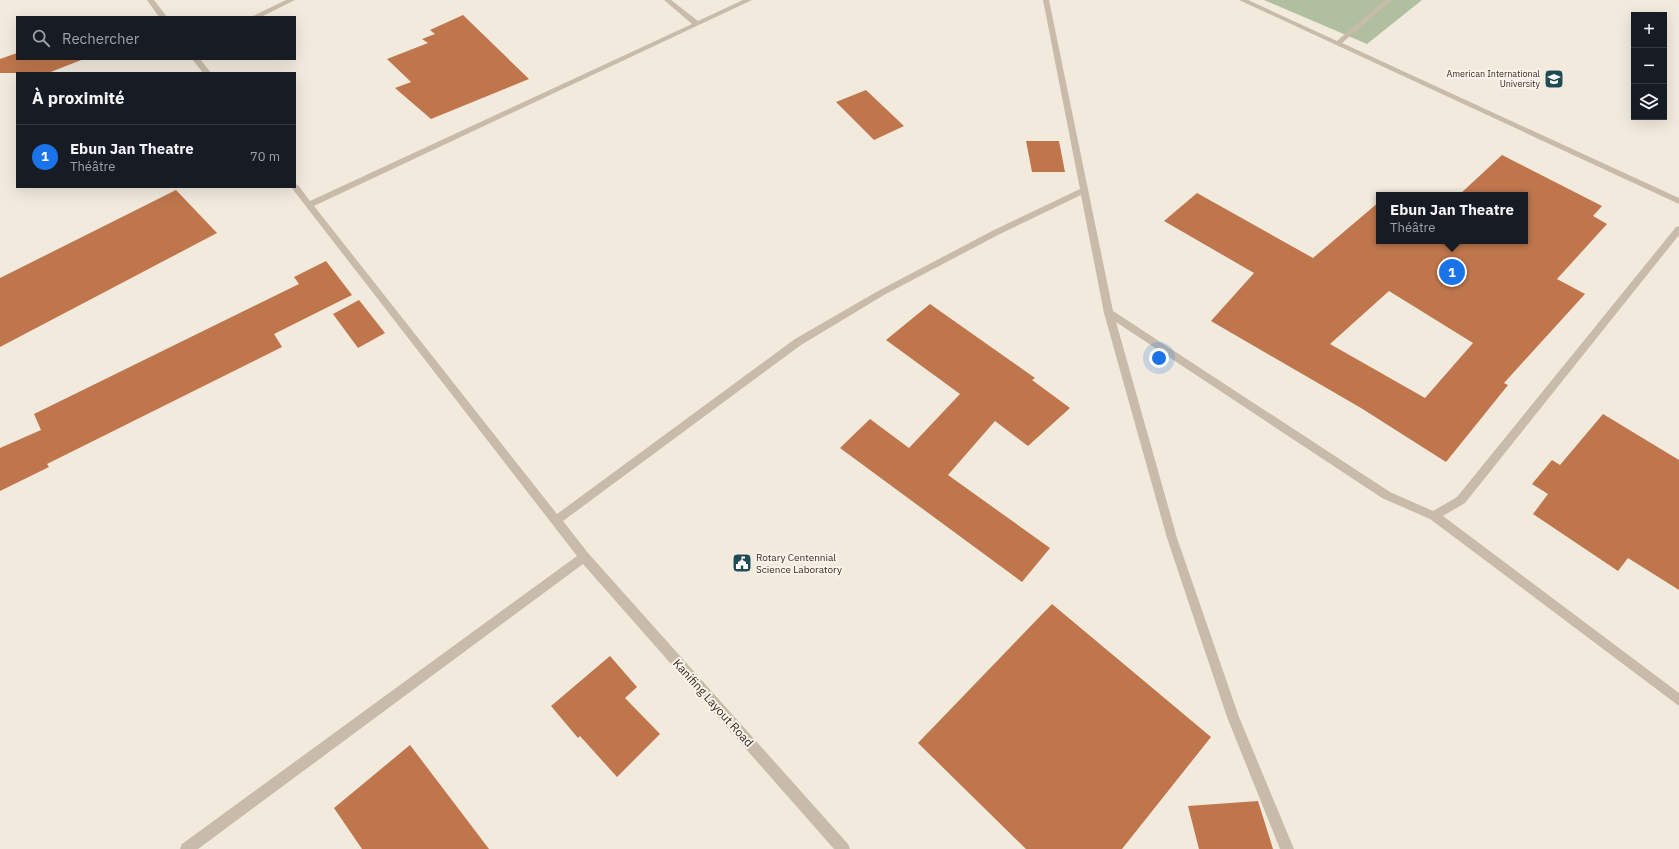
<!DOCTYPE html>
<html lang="fr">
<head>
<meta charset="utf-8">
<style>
	:root { --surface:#171b24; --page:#242831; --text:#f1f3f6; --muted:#9ea1a6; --line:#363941; --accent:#1a73e8 }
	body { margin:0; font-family:"IBM Plex Sans",sans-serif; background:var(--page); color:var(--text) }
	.controls { position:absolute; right:12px; top:12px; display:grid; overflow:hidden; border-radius:0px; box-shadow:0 4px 16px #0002 }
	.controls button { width:36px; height:36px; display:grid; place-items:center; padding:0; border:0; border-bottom:1px solid var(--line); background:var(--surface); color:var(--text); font:20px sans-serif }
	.you { position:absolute; left:1159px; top:358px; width:14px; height:14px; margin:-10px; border:3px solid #fff; border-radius:50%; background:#1a73e8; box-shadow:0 0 0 6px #1a73e833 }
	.badge { display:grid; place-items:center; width:26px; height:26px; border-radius:50%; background:var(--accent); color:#fff; font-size:13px; font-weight:700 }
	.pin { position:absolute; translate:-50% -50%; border:2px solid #fff; box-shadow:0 1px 4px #0006 }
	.popup { position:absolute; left:1376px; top:192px; width:152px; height:52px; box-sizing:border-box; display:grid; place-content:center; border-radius:0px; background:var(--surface); filter:drop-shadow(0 1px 3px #0005); font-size:13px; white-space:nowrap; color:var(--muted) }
	.popup b { font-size:15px; color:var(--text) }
	.popup::after { content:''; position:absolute; left:50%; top:100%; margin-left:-8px; border:8px solid transparent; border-top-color:var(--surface) }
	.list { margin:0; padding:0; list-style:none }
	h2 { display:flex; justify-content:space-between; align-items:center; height:52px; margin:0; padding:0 16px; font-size:17px }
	h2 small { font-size:13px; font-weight:400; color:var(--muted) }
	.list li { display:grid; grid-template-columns:26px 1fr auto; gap:12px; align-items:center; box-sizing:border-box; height:64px; padding:0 16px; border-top:1px solid var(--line) }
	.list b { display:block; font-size:15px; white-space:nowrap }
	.list p { margin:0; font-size:13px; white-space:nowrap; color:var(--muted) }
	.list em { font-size:13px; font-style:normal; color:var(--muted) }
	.icon { flex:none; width:22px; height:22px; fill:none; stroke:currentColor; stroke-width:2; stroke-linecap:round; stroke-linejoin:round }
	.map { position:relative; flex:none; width:1679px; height:849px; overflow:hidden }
	.search { position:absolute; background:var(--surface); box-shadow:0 4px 16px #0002; left:16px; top:16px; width:280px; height:44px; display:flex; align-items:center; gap:10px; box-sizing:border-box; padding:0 14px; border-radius:0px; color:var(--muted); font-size:15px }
	.panel { position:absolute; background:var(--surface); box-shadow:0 4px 16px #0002; left:16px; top:72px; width:280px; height:116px; border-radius:0px }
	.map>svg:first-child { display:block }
</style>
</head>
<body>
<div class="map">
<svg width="1679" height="849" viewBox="0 0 1679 849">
	<rect width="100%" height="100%" fill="#f1eadd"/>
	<path fill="#b0bf9d" d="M1264,0H1422L1367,44Z"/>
	<path fill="#bf764c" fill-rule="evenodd" d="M463,15L529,79L431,119L395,88L411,82L387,59L428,43L422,39L435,34L430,30Z
		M17,53V59H84L48,73H0V59Z
		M866,90L904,126L874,140L836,102Z
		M1026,141H1059L1065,172H1032Z
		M1502,155L1602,206L1593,216L1607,224L1557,279L1585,294L1504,383L1508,385L1446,462L1361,408L1211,321L1254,273L1164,221L1197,193L1313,258L1379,202V241H1525V195H1459ZM1389,291L1473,343L1425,398L1330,344Z
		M176,190L217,233L0,347V278Z
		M326,261L352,295L274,334L282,347L47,464L49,467L0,491V448L41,430L34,414L299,284L294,277Z
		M359,300L385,333L358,348L333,314Z
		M930,304L1035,378L1032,380L1070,408L1028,446L995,421L948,475L1050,548L1022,582L840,448L870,419L909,448L960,394L886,340Z
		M1603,414L1679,460V590L1628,558L1618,571L1533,514L1548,494L1532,484L1552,460L1560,465Z
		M1052,604L1211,737L1122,849H1026L918,743Z
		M610,656L637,687L625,698L660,734L617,777L580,736L578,738L551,706Z
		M410,745L489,849H362L334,808Z
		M1258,801L1273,849H1199L1188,806Z"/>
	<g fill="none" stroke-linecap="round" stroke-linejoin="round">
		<path fill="#c8bba9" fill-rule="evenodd" d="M147,0H154L167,17H159Z
			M286,0H295L261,17H251Z
			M664,0H671L698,21L743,0H752L314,206L557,514L795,339L878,291L992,231L1080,189L1043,0H1049L1113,311L1390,492L1433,511L1457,497L1676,227L1679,226V235L1465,503L1443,516L1679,693V706L1430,519L1382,498L1116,322L1177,538L1239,717L1294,849H1280L1227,717L1167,538L1104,313L1081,195L998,235L884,295L801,345L563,521L588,553L848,844L850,849H834L583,564L198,849H180L182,844L577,556L291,187H295V184L298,185L310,201L692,24Z
			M1239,0H1248L1337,41L1385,0H1392L1342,43L1679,198V204Z
			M192,59H200L211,73H203Z"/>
	</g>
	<defs>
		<symbol id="university-square" viewBox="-11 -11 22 22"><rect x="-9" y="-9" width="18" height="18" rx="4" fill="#204b55" stroke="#f9f3e9"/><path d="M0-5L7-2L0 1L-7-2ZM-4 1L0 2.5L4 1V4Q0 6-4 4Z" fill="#fff"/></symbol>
		<symbol id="civic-square" viewBox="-11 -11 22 22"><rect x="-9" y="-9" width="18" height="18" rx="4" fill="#204b55" stroke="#f9f3e9"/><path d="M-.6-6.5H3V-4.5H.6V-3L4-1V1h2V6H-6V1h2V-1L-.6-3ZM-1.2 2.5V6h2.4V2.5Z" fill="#fff"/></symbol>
	</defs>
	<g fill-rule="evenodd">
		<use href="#university-square" x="1543" y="68" width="22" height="22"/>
		<use href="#civic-square" x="731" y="552" width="22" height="22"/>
	</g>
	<g text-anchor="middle" stroke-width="4" stroke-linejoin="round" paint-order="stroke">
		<g font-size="9" fill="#362e29" stroke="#f9f3e9" text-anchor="end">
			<text x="1540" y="77">American International<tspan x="1540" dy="10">University</tspan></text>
		</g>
		<g font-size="10" fill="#362e29" stroke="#f9f3e9" text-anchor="start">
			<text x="756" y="561">Rotary Centennial<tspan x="756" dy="12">Science Laboratory</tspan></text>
		</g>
		<g font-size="12" fill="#362e29" stroke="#f9f3e9">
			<text transform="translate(713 703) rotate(48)" y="4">Kanifing Layout Road</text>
		</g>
	</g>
</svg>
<div class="controls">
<button>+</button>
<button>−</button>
<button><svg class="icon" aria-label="layers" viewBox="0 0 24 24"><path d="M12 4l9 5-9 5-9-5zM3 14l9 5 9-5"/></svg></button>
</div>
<div class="you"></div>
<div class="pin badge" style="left:1452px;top:272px">1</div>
<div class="popup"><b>Ebun Jan Theatre</b>Théâtre</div>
<div class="search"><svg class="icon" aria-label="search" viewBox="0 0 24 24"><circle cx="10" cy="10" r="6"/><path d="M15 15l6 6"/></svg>Rechercher</div>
<section class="panel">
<h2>À proximité<small></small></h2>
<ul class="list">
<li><span class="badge">1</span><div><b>Ebun Jan Theatre</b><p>Théâtre</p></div><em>70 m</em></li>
</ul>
</section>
</div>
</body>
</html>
